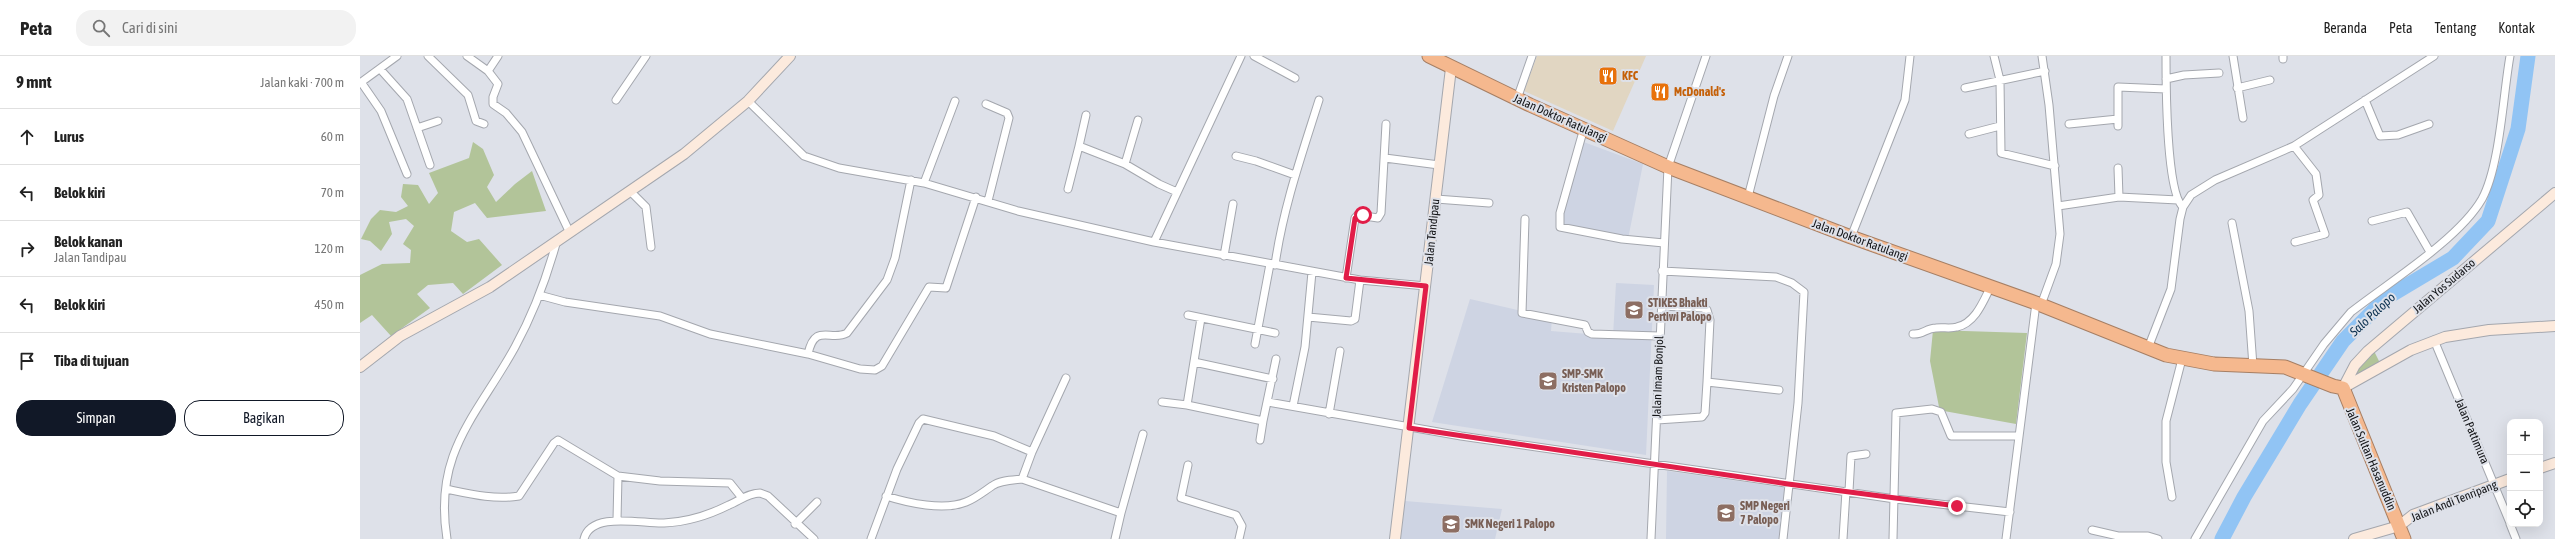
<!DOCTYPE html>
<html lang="id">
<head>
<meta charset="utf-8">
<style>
	:root { --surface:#fff; --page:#f2f2f2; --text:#222; --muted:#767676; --line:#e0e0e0; --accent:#111827 }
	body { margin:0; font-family:"Asap Condensed",sans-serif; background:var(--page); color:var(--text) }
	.controls { position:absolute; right:12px; bottom:12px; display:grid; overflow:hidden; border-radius:8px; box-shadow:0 4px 16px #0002 }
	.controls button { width:36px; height:36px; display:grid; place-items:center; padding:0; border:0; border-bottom:1px solid var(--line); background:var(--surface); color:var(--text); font:20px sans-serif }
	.stop { position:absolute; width:12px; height:12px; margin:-9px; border:3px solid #e11d48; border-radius:50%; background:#fff }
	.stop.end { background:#e11d48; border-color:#fff; box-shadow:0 1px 4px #0008 }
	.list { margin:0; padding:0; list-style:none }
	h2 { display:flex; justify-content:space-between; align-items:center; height:52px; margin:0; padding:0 16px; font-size:17px }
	h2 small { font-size:13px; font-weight:400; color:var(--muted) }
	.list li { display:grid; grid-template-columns:26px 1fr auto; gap:12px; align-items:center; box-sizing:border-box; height:56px; padding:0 16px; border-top:1px solid var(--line) }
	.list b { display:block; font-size:15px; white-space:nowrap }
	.list p { margin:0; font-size:13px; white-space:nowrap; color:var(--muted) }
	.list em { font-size:13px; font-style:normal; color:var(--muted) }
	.actions { display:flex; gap:8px; padding:12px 16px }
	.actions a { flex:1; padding:9px 0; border:1px solid var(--accent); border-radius:16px; text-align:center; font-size:14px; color:var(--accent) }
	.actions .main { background:var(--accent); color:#fff }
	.icon { flex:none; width:22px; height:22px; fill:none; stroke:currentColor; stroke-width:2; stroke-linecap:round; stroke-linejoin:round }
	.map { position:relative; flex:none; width:2195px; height:483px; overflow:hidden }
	header { display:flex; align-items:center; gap:24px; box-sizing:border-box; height:56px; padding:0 20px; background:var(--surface); border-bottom:1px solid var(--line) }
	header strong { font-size:19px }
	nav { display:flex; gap:22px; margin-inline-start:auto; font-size:14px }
	.search { width:280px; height:36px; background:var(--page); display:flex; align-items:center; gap:10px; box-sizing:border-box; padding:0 14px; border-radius:16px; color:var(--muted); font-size:15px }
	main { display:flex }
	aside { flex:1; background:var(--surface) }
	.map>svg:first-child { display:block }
</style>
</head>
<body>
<header>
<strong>Peta</strong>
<div class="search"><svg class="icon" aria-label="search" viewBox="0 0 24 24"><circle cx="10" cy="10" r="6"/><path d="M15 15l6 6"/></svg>Cari di sini</div>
<nav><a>Beranda</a><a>Peta</a><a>Tentang</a><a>Kontak</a></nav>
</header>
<main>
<aside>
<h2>9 mnt<small>Jalan kaki · 700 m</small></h2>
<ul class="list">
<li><svg class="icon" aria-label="ahead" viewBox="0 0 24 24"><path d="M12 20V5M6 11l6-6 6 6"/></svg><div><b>Lurus</b></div><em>60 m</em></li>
<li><svg class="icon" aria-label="left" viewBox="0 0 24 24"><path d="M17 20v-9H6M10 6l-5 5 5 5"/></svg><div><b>Belok kiri</b></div><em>70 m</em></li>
<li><svg class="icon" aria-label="right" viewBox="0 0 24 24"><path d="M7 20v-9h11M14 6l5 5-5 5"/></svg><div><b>Belok kanan</b><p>Jalan Tandipau</p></div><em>120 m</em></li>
<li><svg class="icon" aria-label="left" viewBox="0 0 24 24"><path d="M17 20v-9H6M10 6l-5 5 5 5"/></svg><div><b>Belok kiri</b></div><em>450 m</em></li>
<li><svg class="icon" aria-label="arrive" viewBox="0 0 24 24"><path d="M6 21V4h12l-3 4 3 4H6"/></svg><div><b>Tiba di tujuan</b></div></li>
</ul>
<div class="actions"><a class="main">Simpan</a><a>Bagikan</a></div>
</aside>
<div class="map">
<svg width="2195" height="483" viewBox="0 0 2195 483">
	<rect width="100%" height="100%" fill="#dee1e9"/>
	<path fill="#e1d6c2" d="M1177,0H1286L1253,75L1164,35Z"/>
	<path fill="#ced4e3" d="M1221,85L1283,108L1268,183L1198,170Z
		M1256,227L1294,229L1286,399L1072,366L1110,243L1192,262L1191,275L1253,280Z
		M1307,415L1428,432L1422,483H1306Z
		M1045,445L1142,453L1135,483H1041Z"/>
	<path fill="#b2c499" d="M113,86L123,93L134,119L127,131L136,146L155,128L172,115L186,155L127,162L115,147L94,156L91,175L107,186L119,183L142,209L103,238L93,227L68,229L57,238L70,252L31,280L12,259L0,267V219L22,208L50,207L51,194L43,188L54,170L46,163L29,166L32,178L21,195L10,185L1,183L11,163L20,154L36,156L48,150L41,141L43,128L58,129L69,148L78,137L69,117L109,102Z
		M1573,274L1667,277L1656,368L1584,355L1579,351L1570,305Z
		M2013,293L2020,307L1996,319L2002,304Z"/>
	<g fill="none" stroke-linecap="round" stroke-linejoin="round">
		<path stroke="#91c4f4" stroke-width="15" d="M1862,483L1884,441L1940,348L1983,285L2026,242L2093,202L2128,165L2158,73L2168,0"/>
		<defs>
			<path id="street" d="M68,0L108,39L116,65L124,68
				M107,0L128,15L138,28L133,41V48L146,57L162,76L209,175
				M894,0L935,22
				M1634,0L1640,24L1641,97L1695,110
				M1806,0C1806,25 1806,137 1823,151
				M1873,0L1883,62
				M1923,0V3
				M20,13L47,43L70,109
				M128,15L138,0
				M1806,23L1824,19L1859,17
				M1,26L21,55L47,118
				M0,27L37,0
				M1605,32L1685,15
				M1877,32L1910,24
				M1157,43L1172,0
				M256,44L286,0
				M2005,44L2020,80L2038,79L2069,68
				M388,45L444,100L479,112L564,127L658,155L794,186L1000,224L1066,230
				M626,48L647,57L649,62L628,145
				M1709,68L1758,63
				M1758,70V31L1806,33
				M57,72L78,65
				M1224,72L1200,157V171L1262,183L1304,187
				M1609,78L1640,70
				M719,90L726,59
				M1934,90L1956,118L1959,139L1953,144L1965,178L1935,186
				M876,100L896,105L935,119
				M1025,102L1079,109
				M765,108L778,64
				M564,127L595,45
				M708,133L719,90L765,108L799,128L817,136
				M271,136L286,151L291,191
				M1388,141L1414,40L1428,0
				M1759,141L1818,144
				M1076,143L1129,147
				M1698,150L1759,141L1758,112
				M1165,163L1162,257L1225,269L1228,276L1232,278L1299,280
				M2012,165L2047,156L2070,196
				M1872,167L1889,255L1893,310
				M1491,181L1545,44L1550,0
				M794,186L881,0
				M864,200L873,148
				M915,209C923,152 942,98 959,44
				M1302,215L1416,221L1432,227L1444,236L1438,347L1423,483
				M986,222L995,162L998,159L1018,162L1021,157L1026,68
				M179,239L205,246L300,260L350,278L448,298L500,313L515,314L522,310L569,231L586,232L616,141
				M1681,249L1696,208L1700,178L1689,49L1682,0
				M1301,250L1343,252L1347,254L1350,264L1347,326L1419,334
				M828,259L915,277
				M948,261L991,265L995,263L1000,224
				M841,262L827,349L903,365L916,303
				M1553,278C1563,279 1566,272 1576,272C1583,271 1590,273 1597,271C1615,267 1623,246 1630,232
				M2074,284L2150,467
				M895,288L910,208
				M1788,292L1811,233L1820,163L1823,151L1831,139L1855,124L1934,90L2074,0
				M448,298C455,266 471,286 487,277L527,224L535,202L551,124
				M834,306L913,323
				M802,346L827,349
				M908,346L1101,380L1535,443L1650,456
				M933,350L945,291L952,216
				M969,358L980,295
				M1297,364L1342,361L1345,357L1347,326
				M900,384L903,365
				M672,396L706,322
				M828,409L821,442L876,459L882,470L879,483
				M86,433C110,438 134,444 159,440L194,387L198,384L258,420L300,425L370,427L382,442
				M1489,435L1491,400L1506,398
				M526,440C548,447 584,455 606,446C616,442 623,436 632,430C640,424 652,424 662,423
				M1812,441L1806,406V365L1822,303
				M761,457L783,378
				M257,464L258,420
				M435,468L457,446
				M2150,468L2156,483
				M1732,474L1758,480H1788L1798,483
				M87,483C73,396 117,360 155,291C173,258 187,221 197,184
				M224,483C231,455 282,468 304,467C326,466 349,459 369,449C379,445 388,437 400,437L408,440L454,483
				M511,483L537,413L559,367L563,363L634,380L672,396L662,423L761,457L755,483
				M1291,483L1308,111L1346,0
				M1483,483L1486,435
				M1533,483L1536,357L1572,353L1581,356L1591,380H1659
				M1646,483L1676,247
				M1835,483L1903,365L1933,333L1964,288L1991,256C2028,227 2099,183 2122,143C2140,110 2143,39 2150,0"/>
			<path id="secondary" d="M0,311L40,280L130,231L324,98L388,45L430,0
				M1983,332L1995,309L2008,295L2195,137
				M1983,332L2051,294L2085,281L2129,274L2195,270
				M2180,412L2195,407
				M1035,483L1091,12
				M1994,483L2039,470L2053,459L2150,423"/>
			<path id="highway" d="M1069,0L1170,49L1308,111L1491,181L1676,247L1806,299L1854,308L1925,311L1973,330L1983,332L2044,483"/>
		</defs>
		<use href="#street" stroke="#a4a7ae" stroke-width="9"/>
		<use href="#secondary" stroke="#a4a7ae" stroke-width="12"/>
		<use href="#highway" stroke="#a67f64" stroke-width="15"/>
		<use href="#street" stroke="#fff" stroke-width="7"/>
		<use href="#secondary" stroke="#fceadd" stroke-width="10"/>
		<use href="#highway" stroke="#f5b88e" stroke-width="13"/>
	</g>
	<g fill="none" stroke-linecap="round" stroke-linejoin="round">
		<path stroke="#e11d48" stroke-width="5" d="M1003,159L995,162L986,222L1066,230L1049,372L1428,428L1597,450"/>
	</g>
	<defs>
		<symbol id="restaurant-square" viewBox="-11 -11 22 22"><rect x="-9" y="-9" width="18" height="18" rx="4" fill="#e8710a" stroke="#dee1e9"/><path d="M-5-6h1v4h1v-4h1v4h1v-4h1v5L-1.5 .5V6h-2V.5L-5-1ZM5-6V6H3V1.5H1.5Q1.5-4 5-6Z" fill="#fff"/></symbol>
		<symbol id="school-square" viewBox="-11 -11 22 22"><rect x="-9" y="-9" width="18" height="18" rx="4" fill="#8d6e63" stroke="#dee1e9"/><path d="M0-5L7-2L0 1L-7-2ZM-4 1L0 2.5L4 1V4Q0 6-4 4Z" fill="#fff"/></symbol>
	</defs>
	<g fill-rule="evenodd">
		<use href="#restaurant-square" x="1237" y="9" width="22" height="22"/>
		<use href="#restaurant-square" x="1289" y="25" width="22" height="22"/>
		<use href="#school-square" x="1263" y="243" width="22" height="22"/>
		<use href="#school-square" x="1177" y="314" width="22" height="22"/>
		<use href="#school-square" x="1355" y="446" width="22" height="22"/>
		<use href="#school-square" x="1080" y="457" width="22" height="22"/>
	</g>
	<g text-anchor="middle" stroke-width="4" stroke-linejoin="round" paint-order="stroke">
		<g font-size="12" font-weight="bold" fill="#c56008" stroke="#dee1e9" text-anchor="start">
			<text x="1262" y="24">KFC</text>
			<text x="1314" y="40">McDonald's</text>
		</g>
		<g font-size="12" fill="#131417" stroke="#dee1e9">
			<text transform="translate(1200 62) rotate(24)" y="4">Jalan Doktor Ratulangi</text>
			<text transform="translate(1072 176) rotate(-84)" y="4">Jalan Tandipau</text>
			<text transform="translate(1500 184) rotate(20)" y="4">Jalan Doktor Ratulangi</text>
			<text transform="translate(2084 230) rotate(-40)" y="4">Jalan Yos Sudarso</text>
			<text transform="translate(1298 321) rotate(-88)" y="4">Jalan Imam Bonjol</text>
			<text transform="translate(2112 375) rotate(67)" y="4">Jalan Pattimura</text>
			<text transform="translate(2011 403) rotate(67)" y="4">Jalan Sultan Hasanuddin</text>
			<text transform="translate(2094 445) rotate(-22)" y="4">Jalan Andi Tenripang</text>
		</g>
		<g font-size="12" font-weight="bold" fill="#785e54" stroke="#dee1e9" text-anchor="start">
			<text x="1288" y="251">STIKES Bhakti<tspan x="1288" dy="14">Pertiwi Palopo</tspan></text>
			<text x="1202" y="322">SMP-SMK<tspan x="1202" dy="14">Kristen Palopo</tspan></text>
			<text x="1380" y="454">SMP Negeri<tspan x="1380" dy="14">7 Palopo</tspan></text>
			<text x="1105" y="472">SMK Negeri 1 Palopo</text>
		</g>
		<g font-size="13" font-style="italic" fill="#0c3251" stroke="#dee1e9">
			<text transform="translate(2012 258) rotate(-43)" y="5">Salo Palopo</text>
		</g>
	</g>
</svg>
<div class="controls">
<button>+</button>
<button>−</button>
<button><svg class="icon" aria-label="locate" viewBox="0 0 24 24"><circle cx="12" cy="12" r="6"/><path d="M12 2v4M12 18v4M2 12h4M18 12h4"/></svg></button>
</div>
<div class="stop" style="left:1003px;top:159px"></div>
<div class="stop end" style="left:1597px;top:450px"></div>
</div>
</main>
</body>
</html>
